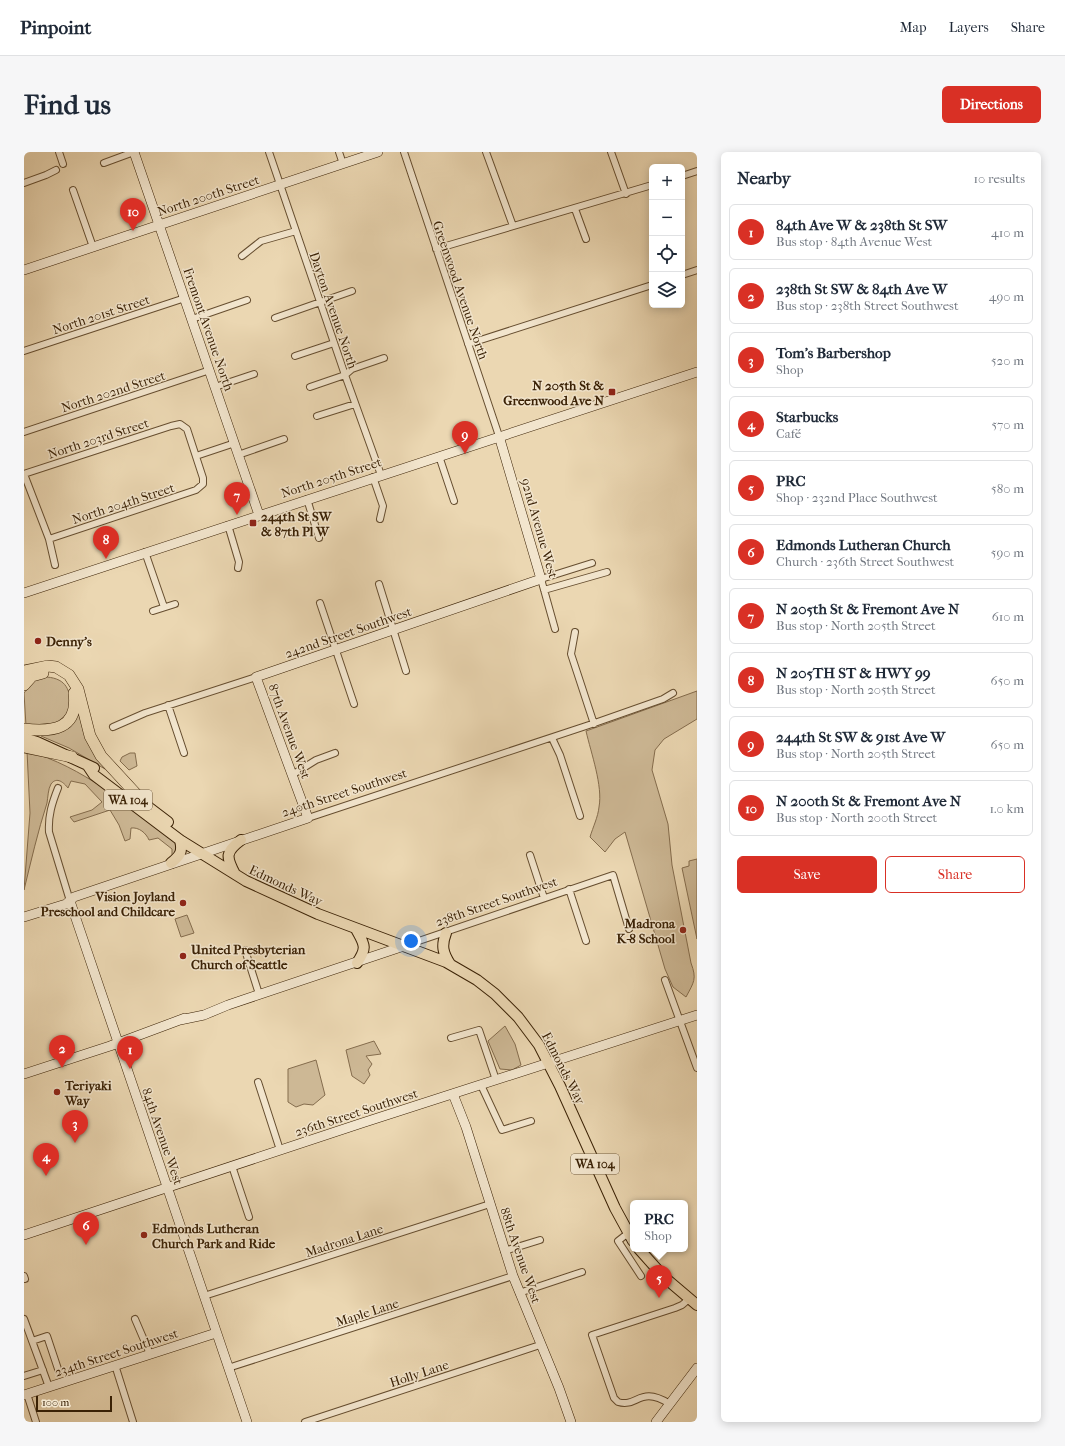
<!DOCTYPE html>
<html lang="en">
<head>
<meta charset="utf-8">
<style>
	:root { --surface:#fff; --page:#f6f6f7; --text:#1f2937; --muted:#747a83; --line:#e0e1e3; --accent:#d93025 }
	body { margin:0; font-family:"IM FELL French Canon",serif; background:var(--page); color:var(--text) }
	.controls { position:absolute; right:12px; top:12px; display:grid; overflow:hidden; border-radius:6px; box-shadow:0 2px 10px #0003 }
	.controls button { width:36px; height:36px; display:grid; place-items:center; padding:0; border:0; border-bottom:1px solid var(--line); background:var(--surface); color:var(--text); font:20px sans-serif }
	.scale { position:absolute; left:12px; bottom:10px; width:76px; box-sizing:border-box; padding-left:4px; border:2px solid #3a2105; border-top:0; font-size:11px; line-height:14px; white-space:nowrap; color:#3a2105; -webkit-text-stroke:3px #f2e5cd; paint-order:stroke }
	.you { position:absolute; left:387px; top:789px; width:14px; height:14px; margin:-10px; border:3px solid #fff; border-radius:50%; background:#1a73e8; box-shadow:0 0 0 6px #1a73e833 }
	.badge { display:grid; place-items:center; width:26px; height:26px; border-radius:50%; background:var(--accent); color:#fff; font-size:13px; font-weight:700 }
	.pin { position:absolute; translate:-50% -33px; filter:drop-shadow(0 1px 2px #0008) }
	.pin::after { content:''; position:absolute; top:21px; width:14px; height:12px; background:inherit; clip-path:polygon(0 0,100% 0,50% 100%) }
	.popup { position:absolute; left:606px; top:1048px; width:58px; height:52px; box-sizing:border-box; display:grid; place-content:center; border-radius:6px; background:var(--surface); filter:drop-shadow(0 1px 3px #0005); font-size:13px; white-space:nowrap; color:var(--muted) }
	.popup b { font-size:15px; color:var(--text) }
	.popup::after { content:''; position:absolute; left:50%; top:100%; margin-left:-8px; border:8px solid transparent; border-top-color:var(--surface) }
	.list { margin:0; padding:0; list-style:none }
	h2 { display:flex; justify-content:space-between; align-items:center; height:52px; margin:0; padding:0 16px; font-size:17px }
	h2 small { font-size:13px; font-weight:400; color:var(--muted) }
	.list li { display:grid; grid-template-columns:26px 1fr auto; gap:12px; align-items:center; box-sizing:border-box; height:56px; margin:0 8px 8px; padding:0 8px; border:1px solid var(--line); border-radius:6px }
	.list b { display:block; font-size:15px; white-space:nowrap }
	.list p { margin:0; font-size:13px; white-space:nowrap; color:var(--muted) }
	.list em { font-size:13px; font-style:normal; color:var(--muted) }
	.actions { display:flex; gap:8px; padding:12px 16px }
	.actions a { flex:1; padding:9px 0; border:1px solid var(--accent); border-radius:6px; text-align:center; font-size:14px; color:var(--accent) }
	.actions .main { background:var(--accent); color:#fff }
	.icon { flex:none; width:22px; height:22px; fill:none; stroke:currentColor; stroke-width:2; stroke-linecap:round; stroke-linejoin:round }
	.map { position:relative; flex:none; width:673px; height:1270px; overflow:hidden; border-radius:6px }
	header { display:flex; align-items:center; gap:24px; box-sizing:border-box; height:56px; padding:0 20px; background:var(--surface); border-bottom:1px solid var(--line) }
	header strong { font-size:19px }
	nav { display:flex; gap:22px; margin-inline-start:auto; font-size:14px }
	.intro { display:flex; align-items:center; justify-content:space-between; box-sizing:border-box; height:96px; padding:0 24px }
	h1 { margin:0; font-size:28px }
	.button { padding:10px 18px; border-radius:6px; background:var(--accent); color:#fff; font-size:14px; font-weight:700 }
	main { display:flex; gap:24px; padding:0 24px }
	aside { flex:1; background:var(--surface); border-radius:6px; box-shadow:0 2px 10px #0003 }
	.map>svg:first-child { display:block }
</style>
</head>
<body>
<header>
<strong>Pinpoint</strong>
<nav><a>Map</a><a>Layers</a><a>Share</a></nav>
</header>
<div class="intro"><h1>Find us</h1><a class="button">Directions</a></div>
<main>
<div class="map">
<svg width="673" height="1270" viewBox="0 0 673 1270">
	<rect width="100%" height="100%" fill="#ebd7b2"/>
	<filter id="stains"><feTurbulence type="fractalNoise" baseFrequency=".005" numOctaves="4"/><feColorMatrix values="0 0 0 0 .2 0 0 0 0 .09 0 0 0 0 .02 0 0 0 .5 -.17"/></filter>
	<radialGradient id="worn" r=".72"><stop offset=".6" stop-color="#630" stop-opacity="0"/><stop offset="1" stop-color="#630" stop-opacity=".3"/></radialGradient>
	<path fill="#cdb895" stroke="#846c4d" d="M23,525C43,527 46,538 47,556L33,573L2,574L0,541L10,528Z
		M673,539V567L640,587L631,598L628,618L644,672L648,713L667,811C673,827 670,830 662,845L649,835L641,817L601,680L591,687L581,700L566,685C569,675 574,665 575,655C579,634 567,601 562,579Z
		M54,556L82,616L81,617L45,596L17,584Z
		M3,599C60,615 102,653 149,687C153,694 153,699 148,705V697L134,686L125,688C122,681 115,675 107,676L106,687L101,689L95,673L86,658L50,670L46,665L68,658L78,650L61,632L47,629L44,636C40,631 33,624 27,632C24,637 24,645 23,651C14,679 7,709 0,738L6,661Z
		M106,601H111L113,614L105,618L96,609L98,605Z
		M673,707V787L658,716L665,714V709Z
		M163,763L170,781L157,785L151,767Z
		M481,874L491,892L497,913L488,918L476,917L464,889Z
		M350,889L357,902L342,904L348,912L344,918L346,923L340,932L328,924L322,898Z
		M292,908L301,943L289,953L280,952L272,955L264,950V917Z"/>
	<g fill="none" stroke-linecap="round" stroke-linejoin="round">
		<defs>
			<path id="street" d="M35,0L39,12
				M245,0L321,223L357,323
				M315,0L319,12
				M380,0L475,284
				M462,0L489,74
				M587,0L602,42
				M80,11L110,0
				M658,24L673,19
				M0,31L22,23L32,18
				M49,38L69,95
				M551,57L562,87
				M412,97L628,33
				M218,104L237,89L272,79
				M658,123L673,118
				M251,166L328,139
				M168,167L223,148
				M444,192L628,133
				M0,199L161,146
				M271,204L310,191
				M191,235L230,222
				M286,235L321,223L328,217L360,206
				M293,264L331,252
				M0,280L186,218
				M214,303L260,287
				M172,304L211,291
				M415,304L430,349
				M0,322L147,274L156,272L163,277L179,326V332L172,338L25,387
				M0,322L25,387L31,413
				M349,325L359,354L356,367
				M283,347L295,386
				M204,373L215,410L214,416
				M121,400L140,455
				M355,432L382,519
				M520,438L583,420
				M296,451L330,552
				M129,459L151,452
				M531,477L517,427L568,411
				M551,480L547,502L570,572
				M144,553L160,601
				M89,575L121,561L232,525
				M528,586L536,603L556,664
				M268,623L292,608L311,601
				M34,636C28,651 24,664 25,680L46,749
				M284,666L565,573L639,547L649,541
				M506,703L520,746
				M545,737L562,789
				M380,794L589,723L605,777
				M221,798L235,842
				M641,828L673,916
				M427,886L455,878L472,928
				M234,930L256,998
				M457,933L478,978L507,969
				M208,1014L225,1065
				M603,1082L594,1089L617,1124
				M480,1099L516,1088
				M0,1124L1,1127
				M495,1141L558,1120
				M180,1144L466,1052
				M0,1167L25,1235
				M111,1167L126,1202
				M8,1189L23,1184L35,1220
				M91,1213L109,1270
				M204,1216L489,1124
				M0,1224L19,1218
				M3,1242L12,1270
				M646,1252C615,1233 614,1256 594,1250L590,1246L568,1183L651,1156L658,1153L665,1147
				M281,1270L516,1193"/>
			<path id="secondary" d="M110,0L235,363
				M0,118L354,0
				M0,441L673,220
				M46,749L223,1270
				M0,765L42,752L50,745L284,666L232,525L517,427L475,284
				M156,868L180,863L204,853L380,794
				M0,922L86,894L161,866
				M429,942L442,975L489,1124L535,1236L547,1270
				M0,1083L338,971L673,863
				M0,1243L192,1181
				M632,1270L673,1216"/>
			<path id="primary" d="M0,586L13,590L70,616
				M64,614L70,623L156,688L222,729L294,762L422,810L453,828L471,842L494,865L515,893L536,934L591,1056L609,1089
				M119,651L144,670
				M147,711C156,704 159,700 156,688
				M211,722C202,705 201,700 217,688
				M332,777C340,792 344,795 333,811
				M422,781C417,794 419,801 426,812
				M615,1097L640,1125L673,1153"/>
			<path id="highway" d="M0,519L24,514L32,515L45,523L54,537L66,584L77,604L124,655
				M0,533L8,524L19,521
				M0,577C28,580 55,578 50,541
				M0,595L48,605"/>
		</defs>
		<use href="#street" stroke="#664e30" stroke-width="8"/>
		<use href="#secondary" stroke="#3a2105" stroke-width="10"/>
		<use href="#primary" stroke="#3a2105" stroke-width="12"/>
		<use href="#highway" stroke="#3a2105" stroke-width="12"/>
		<use href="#street" stroke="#f2e5cd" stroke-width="6"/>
		<use href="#secondary" stroke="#f2e5cd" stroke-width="9"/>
		<use href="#primary" stroke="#ebd7b2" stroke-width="10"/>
		<use href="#highway" stroke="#ebd7b2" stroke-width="11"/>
	</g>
	<g fill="#8f2418" stroke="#f2e5cd" stroke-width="1.5">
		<rect x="584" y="236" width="8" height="8" rx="2"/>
		<rect x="225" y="367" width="8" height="8" rx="2"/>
		<circle cx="14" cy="489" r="4"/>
		<circle cx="159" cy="751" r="4"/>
		<circle cx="659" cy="778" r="4"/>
		<circle cx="159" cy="804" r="4"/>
		<circle cx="33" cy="940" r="4"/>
		<circle cx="120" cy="1083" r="4"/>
	</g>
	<g text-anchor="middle" stroke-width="3" stroke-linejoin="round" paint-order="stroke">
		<g fill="#f2e5cd" stroke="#715c41" stroke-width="1">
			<rect x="80" y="638" width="48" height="20" rx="3"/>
			<rect x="547" y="1002" width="48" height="20" rx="3"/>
		</g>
		<g font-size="12" font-weight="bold" fill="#3a2105">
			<text x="104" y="652">WA 104</text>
			<text x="571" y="1016">WA 104</text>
		</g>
		<g font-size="13" fill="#3a2105" stroke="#f2e5cd">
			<text transform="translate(184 43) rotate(-18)" y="5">North 200th Street</text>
			<text transform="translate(437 138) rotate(71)" y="5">Greenwood Avenue North</text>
			<text transform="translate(310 158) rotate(71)" y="5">Dayton Avenue North</text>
			<text transform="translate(77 162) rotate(-18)" y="5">North 201st Street</text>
			<text transform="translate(185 177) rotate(71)" y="5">Fremont Avenue North</text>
			<text transform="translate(89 239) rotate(-18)" y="5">North 202nd Street</text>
			<text transform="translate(74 286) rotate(-18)" y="5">North 203rd Street</text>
			<text transform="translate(307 325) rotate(-18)" y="5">North 205th Street</text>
			<text transform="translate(99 351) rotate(-18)" y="5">North 204th Street</text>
			<text transform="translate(516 376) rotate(74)" y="5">92nd Avenue West</text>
			<text transform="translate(324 480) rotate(-19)" y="5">242nd Street Southwest</text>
			<text transform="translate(266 579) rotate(70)" y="5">87th Avenue West</text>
			<text transform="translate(320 640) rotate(-18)" y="5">240th Street Southwest</text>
			<text transform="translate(262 733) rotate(25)" y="5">Edmonds Way</text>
			<text transform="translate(472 749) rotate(-19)" y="5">238th Street Southwest</text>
			<text transform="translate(540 916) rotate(63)" y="5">Edmonds Way</text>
			<text transform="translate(332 960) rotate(-18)" y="5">236th Street Southwest</text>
			<text transform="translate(139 984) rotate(71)" y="5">84th Avenue West</text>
			<text transform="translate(320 1088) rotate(-18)" y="5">Madrona Lane</text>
			<text transform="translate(497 1103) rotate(71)" y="5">88th Avenue West</text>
			<text transform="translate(343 1160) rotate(-18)" y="5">Maple Lane</text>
			<text transform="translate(92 1200) rotate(-18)" y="5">234th Street Southwest</text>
			<text transform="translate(395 1221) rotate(-18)" y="5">Holly Lane</text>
		</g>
		<g font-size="13" font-weight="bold" fill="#3a2105" stroke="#f2e5cd" text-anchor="start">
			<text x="580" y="238" text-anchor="end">N 205th St &amp;<tspan x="580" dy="15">Greenwood Ave N</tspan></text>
			<text x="237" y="369">244th St SW<tspan x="237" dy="15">&amp; 87th Pl W</tspan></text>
			<text x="22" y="494">Denny's</text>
			<text x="151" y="749" text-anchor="end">Vision Joyland<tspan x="151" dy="15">Preschool and Childcare</tspan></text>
			<text x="651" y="776" text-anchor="end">Madrona<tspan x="651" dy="15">K-8 School</tspan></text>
			<text x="167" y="802">United Presbyterian<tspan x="167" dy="15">Church of Seattle</tspan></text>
			<text x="41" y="938">Teriyaki<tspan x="41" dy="15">Way</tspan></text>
			<text x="128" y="1081">Edmonds Lutheran<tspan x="128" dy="15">Church Park and Ride</tspan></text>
		</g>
	</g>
	<rect width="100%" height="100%" filter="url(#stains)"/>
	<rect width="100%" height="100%" fill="url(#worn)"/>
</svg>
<div class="controls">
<button>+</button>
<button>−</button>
<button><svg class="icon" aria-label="locate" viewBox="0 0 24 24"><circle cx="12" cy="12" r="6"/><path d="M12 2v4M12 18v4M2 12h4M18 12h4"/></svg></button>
<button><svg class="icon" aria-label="layers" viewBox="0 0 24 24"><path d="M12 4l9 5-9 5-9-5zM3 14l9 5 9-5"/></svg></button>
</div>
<div class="scale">100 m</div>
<div class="you"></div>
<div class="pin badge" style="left:106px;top:917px">1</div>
<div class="pin badge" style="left:38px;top:916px">2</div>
<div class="pin badge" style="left:51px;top:991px">3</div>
<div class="pin badge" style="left:22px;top:1024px">4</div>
<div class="pin badge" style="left:635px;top:1146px">5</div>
<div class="popup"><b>PRC</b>Shop</div>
<div class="pin badge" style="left:62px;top:1093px">6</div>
<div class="pin badge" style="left:213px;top:363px">7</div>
<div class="pin badge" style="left:82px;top:407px">8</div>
<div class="pin badge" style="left:441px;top:302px">9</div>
<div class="pin badge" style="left:109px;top:79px">10</div>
</div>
<aside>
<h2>Nearby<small>10 results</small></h2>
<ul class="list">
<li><span class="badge">1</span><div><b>84th Ave W &amp; 238th St SW</b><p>Bus stop · 84th Avenue West</p></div><em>410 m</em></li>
<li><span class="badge">2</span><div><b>238th St SW &amp; 84th Ave W</b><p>Bus stop · 238th Street Southwest</p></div><em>490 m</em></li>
<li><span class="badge">3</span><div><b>Tom's Barbershop</b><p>Shop</p></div><em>520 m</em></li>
<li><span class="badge">4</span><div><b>Starbucks</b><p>Café</p></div><em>570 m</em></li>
<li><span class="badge">5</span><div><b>PRC</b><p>Shop · 232nd Place Southwest</p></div><em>580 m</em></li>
<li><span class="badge">6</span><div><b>Edmonds Lutheran Church</b><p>Church · 236th Street Southwest</p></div><em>590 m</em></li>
<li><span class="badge">7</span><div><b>N 205th St &amp; Fremont Ave N</b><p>Bus stop · North 205th Street</p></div><em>610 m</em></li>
<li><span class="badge">8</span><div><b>N 205TH ST &amp; HWY 99</b><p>Bus stop · North 205th Street</p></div><em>650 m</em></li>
<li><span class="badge">9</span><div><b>244th St SW &amp; 91st Ave W</b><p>Bus stop · North 205th Street</p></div><em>650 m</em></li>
<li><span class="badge">10</span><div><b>N 200th St &amp; Fremont Ave N</b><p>Bus stop · North 200th Street</p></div><em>1.0 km</em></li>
</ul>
<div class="actions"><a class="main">Save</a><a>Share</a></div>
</aside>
</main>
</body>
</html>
